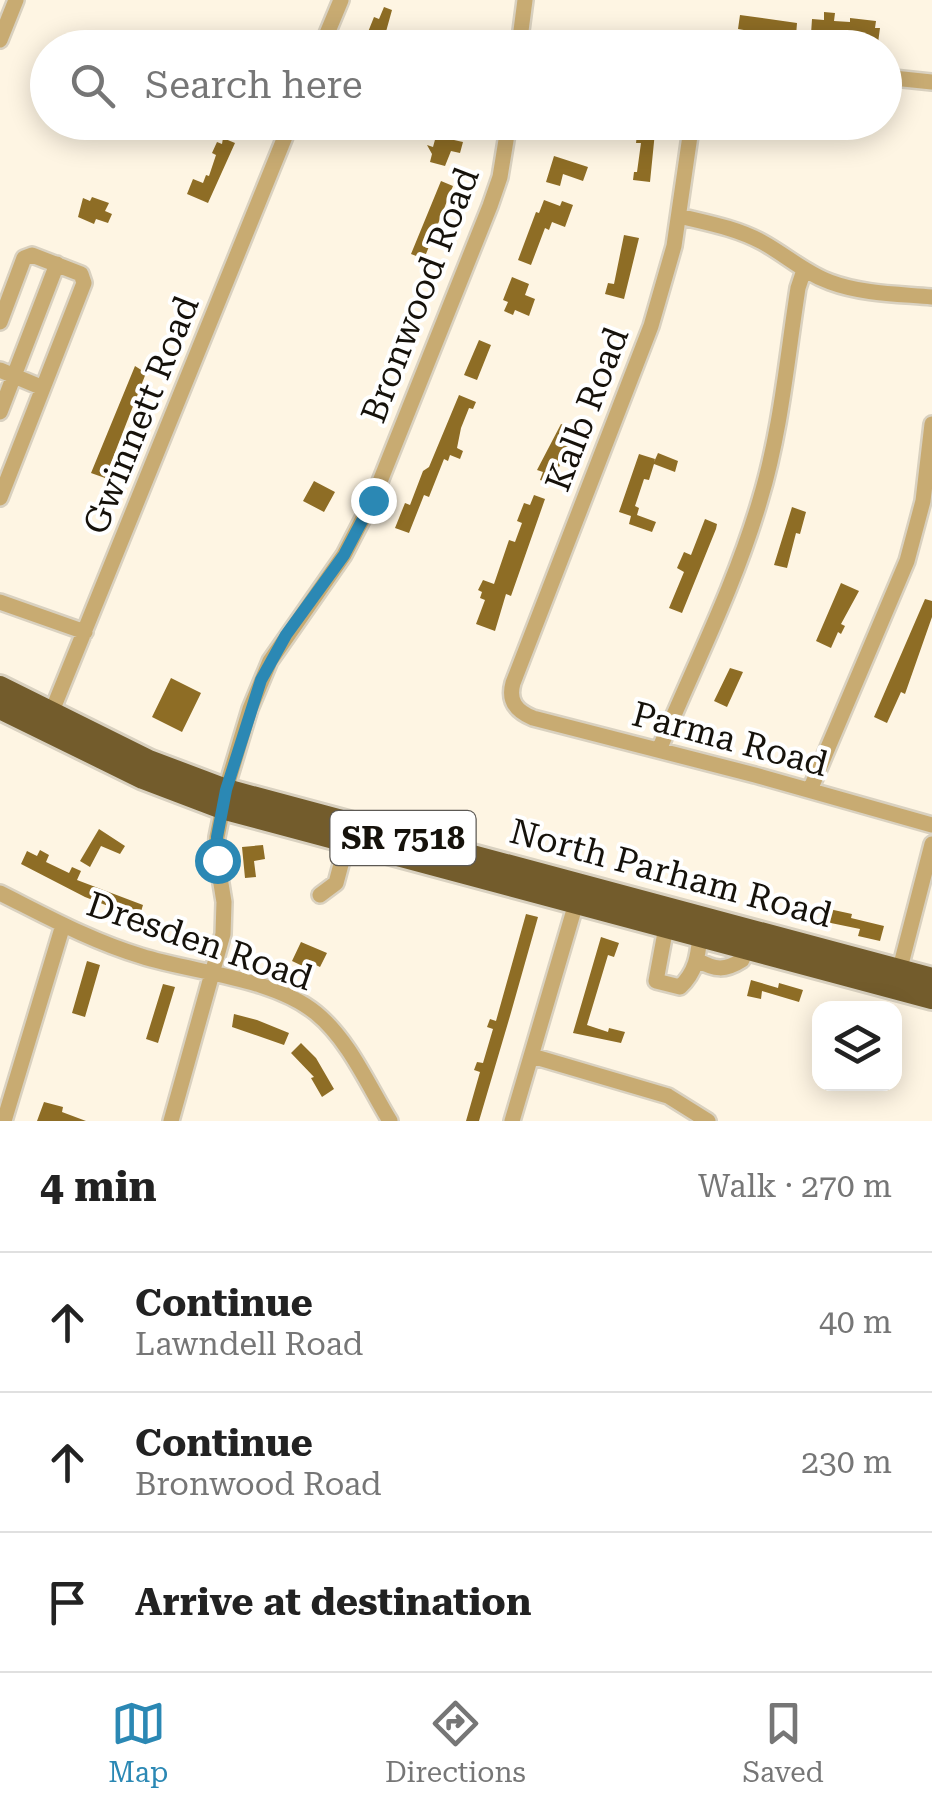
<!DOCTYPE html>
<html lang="en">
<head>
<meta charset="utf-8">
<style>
	:root { --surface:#fff; --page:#f6f6f6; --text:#222; --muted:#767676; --line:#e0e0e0; --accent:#2b88b4 }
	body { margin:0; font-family:"Roboto Serif",serif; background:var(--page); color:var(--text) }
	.controls { position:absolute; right:30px; bottom:30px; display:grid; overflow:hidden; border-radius:20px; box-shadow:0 5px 25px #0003 }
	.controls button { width:90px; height:90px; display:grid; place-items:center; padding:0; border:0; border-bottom:2px solid var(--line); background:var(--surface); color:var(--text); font:50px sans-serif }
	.stop { position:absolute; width:30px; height:30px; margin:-22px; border:8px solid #2b88b4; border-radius:50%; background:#fff }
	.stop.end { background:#2b88b4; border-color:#fff; box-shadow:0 2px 10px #0008 }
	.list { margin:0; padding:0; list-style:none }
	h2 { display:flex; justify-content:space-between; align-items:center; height:130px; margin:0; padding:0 40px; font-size:42px }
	h2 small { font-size:32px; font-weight:400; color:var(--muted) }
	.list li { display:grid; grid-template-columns:65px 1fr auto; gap:30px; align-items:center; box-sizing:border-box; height:140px; padding:0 40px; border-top:2px solid var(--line) }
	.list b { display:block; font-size:38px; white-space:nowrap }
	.list p { margin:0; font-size:32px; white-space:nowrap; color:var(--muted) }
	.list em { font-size:32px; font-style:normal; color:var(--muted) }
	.icon { flex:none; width:55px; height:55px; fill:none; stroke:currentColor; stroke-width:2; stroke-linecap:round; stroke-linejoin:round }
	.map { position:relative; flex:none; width:932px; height:1121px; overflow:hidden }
	.search { position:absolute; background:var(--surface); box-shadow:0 5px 25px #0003; left:30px; right:30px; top:30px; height:110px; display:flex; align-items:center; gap:25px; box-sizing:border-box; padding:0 35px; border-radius:55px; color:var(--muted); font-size:38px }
	.sheet { height:550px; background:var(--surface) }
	nav { display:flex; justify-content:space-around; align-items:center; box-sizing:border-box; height:140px; border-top:2px solid var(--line); background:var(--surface); font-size:28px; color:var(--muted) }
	nav a { display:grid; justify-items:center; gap:5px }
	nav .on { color:var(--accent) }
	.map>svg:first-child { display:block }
</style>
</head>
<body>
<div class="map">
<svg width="932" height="1121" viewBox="0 0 932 1121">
	<rect width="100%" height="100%" fill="#fef5e3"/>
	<path fill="#8e6d25" d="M384,7L392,10L382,46L378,47L364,42L374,17L379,19Z
		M824,12L835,13L834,21L850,22V18L876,21L875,28H880L878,43L824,39L825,35L811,34L812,19L824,20Z
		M740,15L797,23L796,36L786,34L785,37L738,29Z
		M643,122H656L650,182L633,180L634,172H637L641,143H636L637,134H642Z
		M436,136L463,142L460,153L451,151L445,166L430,162L432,154L427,145L433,147Z
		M223,138L235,143L208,203L187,194L193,179L203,183L206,175L209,176L216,155L212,153L217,142L222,144Z
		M554,156L588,167L583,181L563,174L560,186L546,182Z
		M441,181L453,186L424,259L411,254Z
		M92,197L109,203L105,211L112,214L108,223L96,219L94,224L78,217L83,198L90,201Z
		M544,200L560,206L562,201L573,205L565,227L552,222L549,230L545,228L531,265L518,260L536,212L539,213Z
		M624,235L639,238L624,299L605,294L608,283L614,284Z
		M512,277L529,284L525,295L535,299L529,316L515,310L513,315L504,311L508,302L503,300Z
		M479,340L491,345L477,380L464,375Z
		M135,366L146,373L105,478L91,473Z
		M459,395L476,402L473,409L469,408L461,428L457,448L463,451L460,459L450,455L448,461L444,459L429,497L424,495L409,533L395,528L405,503L410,505L423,471L429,467Z
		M561,424L575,429L552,484L540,480L543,472L537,470Z
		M658,453L678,461L675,472L654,464L649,480L644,479L635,506L639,508L637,515L656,522L652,532L629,524L631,516L619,512L639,454L655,459L654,462Z
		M314,481L335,492L324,512L303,501Z
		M534,495L545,499L511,596L506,594L495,631L476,624L485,600L480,598L482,592L478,590L483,580L494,584L509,540L515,542L522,523L517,521L524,503L530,505Z
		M792,507L806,512L800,534L796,533L787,568L774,565Z
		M705,519L717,524L716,529L682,613L669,608L684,572L677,568L684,552L691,555Z
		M841,583L859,591L841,624L845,626L841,634L838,632L831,648L816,641Z
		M925,599L932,601V617L905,694L901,692L887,723L874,717Z
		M730,668L743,672L727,707L714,701Z
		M171,678L201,693L182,732L152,717Z
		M99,829L125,846L120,854L101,846L90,867L80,861Z
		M263,845L265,859L254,861L256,877L245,878L242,847Z
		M40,850L49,855L46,862L69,873L72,867L81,871L77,880L143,905L139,918L85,897L21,864L27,851L37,856Z
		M829,909L852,914L851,918L884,926L880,941L858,936L860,929L826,922Z
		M526,914L538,917L510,1016L479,1121H466L480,1072L474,1070L477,1062L483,1063L493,1029L487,1027L490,1019L496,1021Z
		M601,937L619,943L614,957L608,955L587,1025L608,1032L609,1028L625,1032L621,1043L573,1033Z
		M301,942L327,953L320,967L314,964L311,970L292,961Z
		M87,961L100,965L85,1017L72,1013Z
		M751,980L778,988L779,983L803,990L799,1002L762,991L761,999L747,996Z
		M163,984L175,987L158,1043L146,1039Z
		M234,1014L257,1020L289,1033L284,1045L232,1027Z
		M301,1043L316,1058L334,1089L322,1097L311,1078L314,1077L291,1053Z
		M44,1102L63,1107L62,1112L86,1121H37Z"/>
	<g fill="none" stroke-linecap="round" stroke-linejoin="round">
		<defs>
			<path id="minor" d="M520,38L610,48
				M0,40L16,0
				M519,46L525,0
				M321,48L341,0
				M884,77L932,82
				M692,122L674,246L651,326L513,683C508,701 516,711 533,718L755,775L932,825
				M679,216C708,223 736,228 762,242C786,255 805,273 830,282C862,294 899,294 932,297
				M0,322L24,258L32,255L81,274L84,283L0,498
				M0,370L43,388
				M0,412L57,264
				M0,602L85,632
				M48,721L291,122
				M659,750C693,668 735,586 760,500C781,431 787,358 798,288L804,270
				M810,790L907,561L923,501L932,424
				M0,893C46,916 91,941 141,956C194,973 272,977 316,1013C349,1040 368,1085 390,1121
				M320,895L336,883L347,842
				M666,927L656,981L680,987C696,972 698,956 700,936
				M697,960C715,970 725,971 742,960L746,949
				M898,976L932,844
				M532,1056L668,1096L708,1121
				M4,1121L63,925
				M171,1121L223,934L224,902L216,853L217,837L229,779L250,709L270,661L344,555L373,499L490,206L500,177L509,122
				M512,1121L576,903"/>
			<path id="highway" d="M0,687L149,761L226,790L932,979
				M0,708L143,778L222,808L932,998"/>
		</defs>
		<use href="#minor" stroke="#d9d1c0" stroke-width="20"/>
		<use href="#highway" stroke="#d9d1c0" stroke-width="28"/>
		<use href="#minor" stroke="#c8ab72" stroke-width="15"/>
		<use href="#highway" stroke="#735c2c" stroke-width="22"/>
	</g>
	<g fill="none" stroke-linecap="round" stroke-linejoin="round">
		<path stroke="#2b88b4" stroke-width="12" d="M217,860V837L226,790L261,680L286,635L344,555L373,500"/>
	</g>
	<g text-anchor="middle" stroke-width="8" stroke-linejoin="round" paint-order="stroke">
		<rect fill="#fff" stroke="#5c5954" stroke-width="2.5" x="330.5" y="811" width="145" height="54" rx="8"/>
		<g font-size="32" font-weight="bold" fill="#16120b">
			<text x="403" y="849">SR 7518</text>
		</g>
		<g font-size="35" fill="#16120b" stroke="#fff">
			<text transform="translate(420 295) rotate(-69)" y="12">Bronwood Road</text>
			<text transform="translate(587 409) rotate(-69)" y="12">Kalb Road</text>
			<text transform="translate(141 415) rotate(-68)" y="12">Gwinnett Road</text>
			<text transform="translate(730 739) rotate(15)" y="12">Parma Road</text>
			<text transform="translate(671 873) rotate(15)" y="12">North Parham Road</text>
			<text transform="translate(200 941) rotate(19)" y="12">Dresden Road</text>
		</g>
	</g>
</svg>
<div class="controls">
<button><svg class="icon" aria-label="layers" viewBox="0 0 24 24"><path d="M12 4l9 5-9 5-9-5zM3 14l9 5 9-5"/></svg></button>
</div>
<div class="stop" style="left:217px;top:860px"></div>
<div class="stop end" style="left:373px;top:500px"></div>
<div class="search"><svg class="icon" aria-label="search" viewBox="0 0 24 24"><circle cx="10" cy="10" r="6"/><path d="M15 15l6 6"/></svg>Search here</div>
</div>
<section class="sheet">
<h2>4 min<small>Walk · 270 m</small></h2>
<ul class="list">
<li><svg class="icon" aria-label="ahead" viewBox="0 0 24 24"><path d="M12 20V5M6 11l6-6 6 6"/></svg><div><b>Continue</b><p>Lawndell Road</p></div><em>40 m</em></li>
<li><svg class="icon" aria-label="ahead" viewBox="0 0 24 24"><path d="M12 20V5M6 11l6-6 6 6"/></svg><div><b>Continue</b><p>Bronwood Road</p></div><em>230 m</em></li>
<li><svg class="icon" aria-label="arrive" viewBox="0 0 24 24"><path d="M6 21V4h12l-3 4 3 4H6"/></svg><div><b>Arrive at destination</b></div></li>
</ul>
</section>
<nav>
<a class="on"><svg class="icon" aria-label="map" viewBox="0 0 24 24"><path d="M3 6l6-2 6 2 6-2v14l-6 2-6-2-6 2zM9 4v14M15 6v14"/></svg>Map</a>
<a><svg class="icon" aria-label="directions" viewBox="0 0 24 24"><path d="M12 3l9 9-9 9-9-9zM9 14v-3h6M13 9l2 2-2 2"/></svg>Directions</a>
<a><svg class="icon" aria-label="saved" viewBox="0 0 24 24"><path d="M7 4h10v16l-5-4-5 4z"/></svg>Saved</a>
</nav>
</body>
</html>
